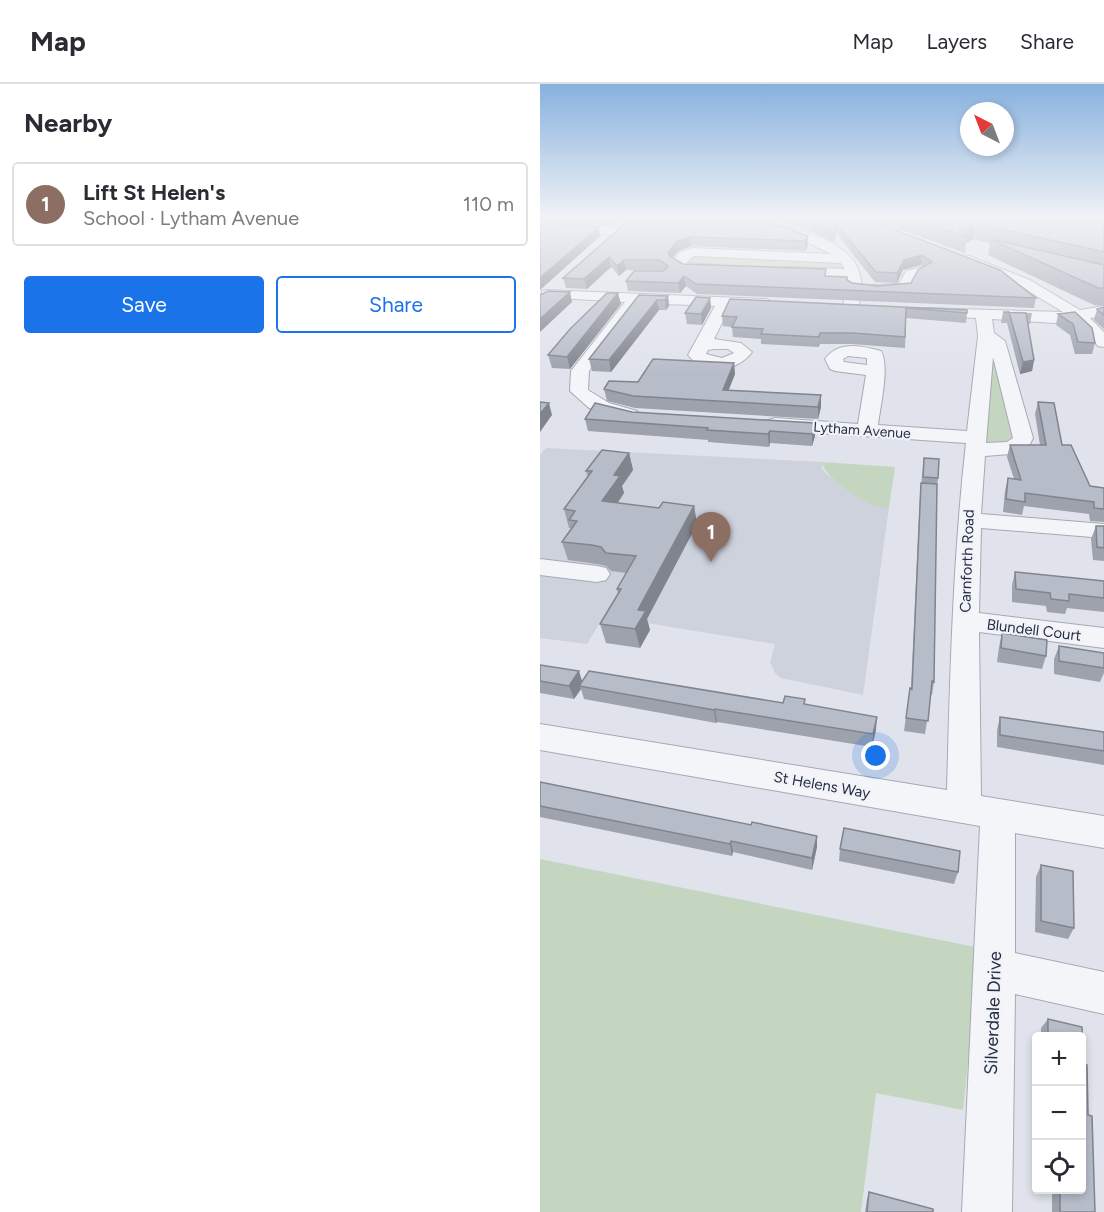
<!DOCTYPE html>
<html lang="en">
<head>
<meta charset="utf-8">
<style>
	:root { --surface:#fff; --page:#f7f7f7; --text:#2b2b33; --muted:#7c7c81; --line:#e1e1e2; --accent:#1a73e8 }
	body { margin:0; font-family:Figtree,sans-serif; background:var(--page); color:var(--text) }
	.controls { position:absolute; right:18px; bottom:18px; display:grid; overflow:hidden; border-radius:6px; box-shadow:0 3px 9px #0003 }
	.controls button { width:54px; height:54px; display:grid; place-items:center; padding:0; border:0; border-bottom:2px solid var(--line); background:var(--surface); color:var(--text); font:30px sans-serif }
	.compass { position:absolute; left:420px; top:18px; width:54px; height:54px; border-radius:50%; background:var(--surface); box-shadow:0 3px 9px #0003; rotate:318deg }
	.you { position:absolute; left:336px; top:672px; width:21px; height:21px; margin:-15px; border:4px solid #fff; border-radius:50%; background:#1a73e8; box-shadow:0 0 0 9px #1a73e833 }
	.badge { display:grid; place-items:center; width:39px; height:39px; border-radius:50%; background:var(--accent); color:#fff; font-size:20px; font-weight:700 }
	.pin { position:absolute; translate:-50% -50px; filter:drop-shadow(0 2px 3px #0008) }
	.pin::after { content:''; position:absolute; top:32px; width:21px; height:18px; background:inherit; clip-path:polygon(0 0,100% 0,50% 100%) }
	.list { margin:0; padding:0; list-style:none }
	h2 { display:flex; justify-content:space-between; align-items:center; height:78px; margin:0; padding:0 24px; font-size:26px }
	h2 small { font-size:20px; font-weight:400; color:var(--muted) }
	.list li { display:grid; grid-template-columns:39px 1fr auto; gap:18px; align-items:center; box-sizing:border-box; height:84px; margin:0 12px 12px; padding:0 12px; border:2px solid var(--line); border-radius:6px }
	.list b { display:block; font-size:22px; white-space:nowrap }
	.list p { margin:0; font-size:20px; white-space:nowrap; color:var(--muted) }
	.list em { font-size:20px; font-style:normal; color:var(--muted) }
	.actions { display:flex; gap:12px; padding:18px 24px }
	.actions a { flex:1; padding:14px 0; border:2px solid var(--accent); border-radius:6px; text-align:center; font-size:21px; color:var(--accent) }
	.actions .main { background:var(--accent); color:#fff }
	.icon { flex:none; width:33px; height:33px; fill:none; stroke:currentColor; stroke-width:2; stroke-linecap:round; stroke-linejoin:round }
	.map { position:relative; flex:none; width:564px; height:1128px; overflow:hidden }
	header { display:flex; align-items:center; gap:36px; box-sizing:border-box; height:84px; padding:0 30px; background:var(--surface); border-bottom:2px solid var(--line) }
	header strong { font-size:28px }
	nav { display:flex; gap:33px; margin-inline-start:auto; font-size:21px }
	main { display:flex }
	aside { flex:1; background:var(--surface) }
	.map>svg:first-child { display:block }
</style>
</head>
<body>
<header>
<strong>Map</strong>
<nav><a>Map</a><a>Layers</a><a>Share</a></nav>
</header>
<main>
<aside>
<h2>Nearby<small></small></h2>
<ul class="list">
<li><span class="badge" style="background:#8d6e63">1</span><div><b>Lift St Helen's</b><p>School · Lytham Avenue</p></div><em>110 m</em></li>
</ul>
<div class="actions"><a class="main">Save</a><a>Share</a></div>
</aside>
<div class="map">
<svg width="564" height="1128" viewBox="0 0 564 1128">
	<rect width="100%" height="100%" fill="#e0e3eb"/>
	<path fill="#ced2dd" d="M6,364L282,378V385L287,390L314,410L333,421L349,423L323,611L241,594L235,589L230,578L235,560L64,532L47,560L0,554V371Z"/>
	<path fill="#c4d6c0" d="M152,171L301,178L305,184L297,187L144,180Z
		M453,275L473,351L470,359L456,362L445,359Z
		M282,378L355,383L349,423C344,423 340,424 335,422C322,418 283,392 282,378Z
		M0,775L440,864L423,1026L336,1009L321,1128H0Z"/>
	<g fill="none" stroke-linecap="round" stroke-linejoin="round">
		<defs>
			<path id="minor" d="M231,139C264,147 324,159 321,204C321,211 320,220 316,226L311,228L303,223L307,194L246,191L239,187L246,183L305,185L301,179L154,172L146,179L178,181L180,184C170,193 140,189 131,180L140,168L152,164L291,170L260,155L227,146L225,143Z
				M26,140L77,143L83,147L77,151L22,147L20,144Z
				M429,172L490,196L540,226L564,222V232L550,234L564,248V263L558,262L533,236L515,239L452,235L454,249L465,257L493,354L488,364L470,370L445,372L441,430L564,440V454L441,444L439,529L564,544V564L439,548L441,712L564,732V764L475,749V869L564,888V930L475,910L472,1128H422L440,742L0,666V640L407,706C410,590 413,474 426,359L235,346L228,344L225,340L228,336L235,334L318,340L326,291L295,287L290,285L285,275C299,256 322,262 341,267C350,282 340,323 338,341L427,347L438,252L436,234L390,232L385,230L382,227L385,224L523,228L480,202L424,179L422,176L424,173ZM308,272L327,274V281L304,278L303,275ZM453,273L473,354L467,358L446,359Z
				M382,183L389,187L375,194L370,207L332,209L325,205L332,201L359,200L366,187Z
				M7,206L227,215L235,220L227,225L190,223L174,255L201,259L212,268C198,288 164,292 148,271L175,222L100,219L49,287L48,306L69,319L97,327L100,331L97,335L90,337L49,324L30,307L31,287L85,218L2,213V207ZM174,265H188L194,269L182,274L166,270L168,266Z
				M0,475L57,482L66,484L70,490L66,496L57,498L0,491Z"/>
		</defs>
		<use href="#minor" stroke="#a5a9b6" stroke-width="2"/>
		<use href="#minor" fill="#f4f5f9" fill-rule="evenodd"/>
	</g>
	<path fill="#9da2ad" d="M0,132H84L73,141L20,140L59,143L60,152L0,206Z
		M94,132L268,152V161L265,167L151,162L138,167L132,174L143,180L286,192L307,196L312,199L338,202L371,199L384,183L381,181L363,186L357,199L335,198L296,149L294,158L266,145L236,137L202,132H319L496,214L494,224L157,210L146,202L140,209L88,207L86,197L123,187L120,186H86L79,192L71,183L47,205L26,204L23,194Z
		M323,132H564V222L554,221L448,171L450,159L433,155L426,159L425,169Z
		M99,211L128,212L129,222L126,226H119L71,288L52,287L49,275Z
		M170,214L171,224L162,241L147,240L145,229Z
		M190,215L427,226V229L426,239L366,234L365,264L311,260H280L279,263L221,260V255L193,253L192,243L183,242L182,232Z
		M81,220L30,285L12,284L8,271Z
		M564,223V245L554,236L557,225Z
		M463,228L492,229L490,240H488L494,276L492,287L480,290L467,239H461Z
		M535,228L555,259L552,270H535L530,251L516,241L518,230Z
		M194,279L195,290L188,307L281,323L278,335L95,324L67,317L64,305Z
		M498,318L522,361L550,402L564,404V438L550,437L549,430L484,422L482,431L463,428L465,407L468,394L474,395L467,373L470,361H500L495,330Z
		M92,328L275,339V352L272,362L230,359L229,363L168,358V356L48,347L45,335Z
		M89,369L93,386L82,402L84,409L78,419L119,424L154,422L157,440L107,535L110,546L100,564L66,559L60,540L78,510L77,505L86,489L71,487L66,482L57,480L28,476L22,458L31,444H29L24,425L48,393L46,387Z
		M384,374L398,394L397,402L394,598L392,611H391L385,650L364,647L370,604H371L380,411Z
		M556,442H564V477L553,476L551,455Z
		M475,488L564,497V528L527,524L525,530L507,528L506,522L472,518V501Z
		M462,549L506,572L502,585L457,578L459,563Z
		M519,562L564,569V589L560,598L514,590V575Z
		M0,581L42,597L243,619L265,615V620L336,646L332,663L177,638L176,639L44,615L41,605L34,615L0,609Z
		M460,633L564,648V681L457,663V646Z
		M0,698L277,763L272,786L193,768L192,772L0,733Z
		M300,765L418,788L414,800L299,777Z
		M501,781L534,844L528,855L495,848L496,793Z
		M508,935L542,943L543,980L547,981L548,1031L552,1032L555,1128H512V1106H542V952H501V944Z
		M329,1108L393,1128H325L327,1115Z"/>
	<path fill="#80848d" d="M18,132L20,140L18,145L16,136Z
		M72,132H84L73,141Z
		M435,139L433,155L426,159L427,153L425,152L426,144Z
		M296,140V149L294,158V149Z
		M59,143L60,152L0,206V194Z
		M268,152V161L265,167V157Z
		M150,153L151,162L138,167L129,179L128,169L137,157Z
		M382,171L381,181L363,186L357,199V189L364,176Z
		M69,173L71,183L47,205L44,195Z
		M84,176L86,186L79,192L77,182Z
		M144,192L146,202L140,209L138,199Z
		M30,208L32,218L0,248V235Z
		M78,209L81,220L30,285L27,273Z
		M128,212L129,222L126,226L125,216Z
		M170,214L171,224L162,241L161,230Z
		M117,216L119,226L71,288L69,276Z
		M494,276L492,287L480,290L483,278Z
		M194,279L195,290L184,318L183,306Z
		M281,311V323L278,335V323Z
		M9,319L12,331L0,348V330Z
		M275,339V352L272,362V350Z
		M230,347V359L229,363L228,350Z
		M89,369L93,386L82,402L84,409L66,435L62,417L74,391Z
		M154,422L157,440L107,535L110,546L100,564L95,545L98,526Z
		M39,587L43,600L39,602L41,605L34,615L29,602Z
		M175,625L177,638L176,639L174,626Z
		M337,633L336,646L332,663L333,650Z
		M277,752V763L272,786V774Z
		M191,757L193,768L192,772L190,760Z"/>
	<path fill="#b7bcc9" stroke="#80848d" stroke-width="1.5" d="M0,132H18L16,136L19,140L59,143L0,194Z
		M94,132H160L195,133L244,143L268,152L265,157L150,153L137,157L128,169L129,172L143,180L286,185L285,192L307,193V196L312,199L338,202L371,199L378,186L392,178L382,171L364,176L357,189L336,188L296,140L294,149L266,136L251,132H319L460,186L496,214L156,200L144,192L138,199L86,197L94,187H124L128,182L119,176H84L77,182L69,173L44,195L23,194Z
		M366,132H564V168L435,139L426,144L422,142L419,147L427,153Z
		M450,155L564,181V204H558Z
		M8,207L30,208L0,235V211Z
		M67,209H78L27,273L8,271L30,245Z
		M99,211L128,212L125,216H117L69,276L49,275Z
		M156,213L170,214L161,230L145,229Z
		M190,215L427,226V229L366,224L365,253L312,249H280L279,253L221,250L223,245L192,243L197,233L182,232Z
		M564,223V231L557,225Z
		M463,228L486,229L494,276L483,278L469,228Z
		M535,228L552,244L555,259L538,258L533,240L518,230Z
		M113,275L194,279L183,306L281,311L278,323L93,312L64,305L69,297L98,298Z
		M0,318L9,319L0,330Z
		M498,318L514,319L522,361H531L550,402L564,404V425L554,424V418L485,409V418L466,415L468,394L481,396L470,361H506Z
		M55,319L92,328L275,339L272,350L230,347L228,350L167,346L168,344L45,335Z
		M62,366L89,369L74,391L80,392L62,417L119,424L123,418L154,422L98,526L106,527L95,545L60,540L81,505H77L96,472L66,469L61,463L52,461L22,458L37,437L29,436L35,427L24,425L52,387H46Z
		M384,374L399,375L398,394L383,393Z
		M381,399L397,400L394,598L392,597L388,637L366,634L370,604L372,605Z
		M556,442H564V464L557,463Z
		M475,488L564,497V514L529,510V517L511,515L510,509L476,505Z
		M462,549L507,556L506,572L461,564Z
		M519,562L564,569V584L519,577Z
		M0,581L39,587L29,602L0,597Z
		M49,587L243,619L245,612L265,615L264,620L337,633L333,650L175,625L174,626L39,602Z
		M460,633L564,648V667L460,651Z
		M0,698L211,741L212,738L277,752L272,774L191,757L190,760L0,722Z
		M304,744L420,767L418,788L300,765Z
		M501,781L533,787L534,844L501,837Z
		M508,935L542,943L543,980L547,981L548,1031L552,1032L555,1128H520V1106H542V952H508Z
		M329,1108L393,1125V1128H327Z"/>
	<linearGradient id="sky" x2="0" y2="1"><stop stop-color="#87b1de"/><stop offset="0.46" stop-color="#f1f2f6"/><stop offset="1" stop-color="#f1f2f6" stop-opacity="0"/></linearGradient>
	<rect width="564" height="290" fill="url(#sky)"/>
	<g text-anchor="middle" stroke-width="4.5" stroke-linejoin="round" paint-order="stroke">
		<g font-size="14" fill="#272e44" stroke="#f0f3f8">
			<text transform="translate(322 346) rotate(4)" y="5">Lytham Avenue</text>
		</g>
		<g font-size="15" fill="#272e44" stroke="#f0f3f8">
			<text transform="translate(427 477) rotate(-88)" y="5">Carnforth Road</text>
			<text transform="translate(494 546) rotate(7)" y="5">Blundell Court</text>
			<text transform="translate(282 701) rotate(10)" y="5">St Helens Way</text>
		</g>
		<g font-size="18" fill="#272e44" stroke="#f0f3f8">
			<text transform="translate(453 929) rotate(-88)" y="6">Silverdale Drive</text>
		</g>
	</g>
</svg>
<div class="controls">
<button>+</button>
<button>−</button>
<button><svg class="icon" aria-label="locate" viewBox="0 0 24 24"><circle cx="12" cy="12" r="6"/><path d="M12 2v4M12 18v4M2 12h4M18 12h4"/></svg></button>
</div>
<svg class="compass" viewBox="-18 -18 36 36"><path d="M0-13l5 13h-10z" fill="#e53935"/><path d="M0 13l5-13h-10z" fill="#7c7c81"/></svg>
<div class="you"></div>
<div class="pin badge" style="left:171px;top:478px;background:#8d6e63">1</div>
</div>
</main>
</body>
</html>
